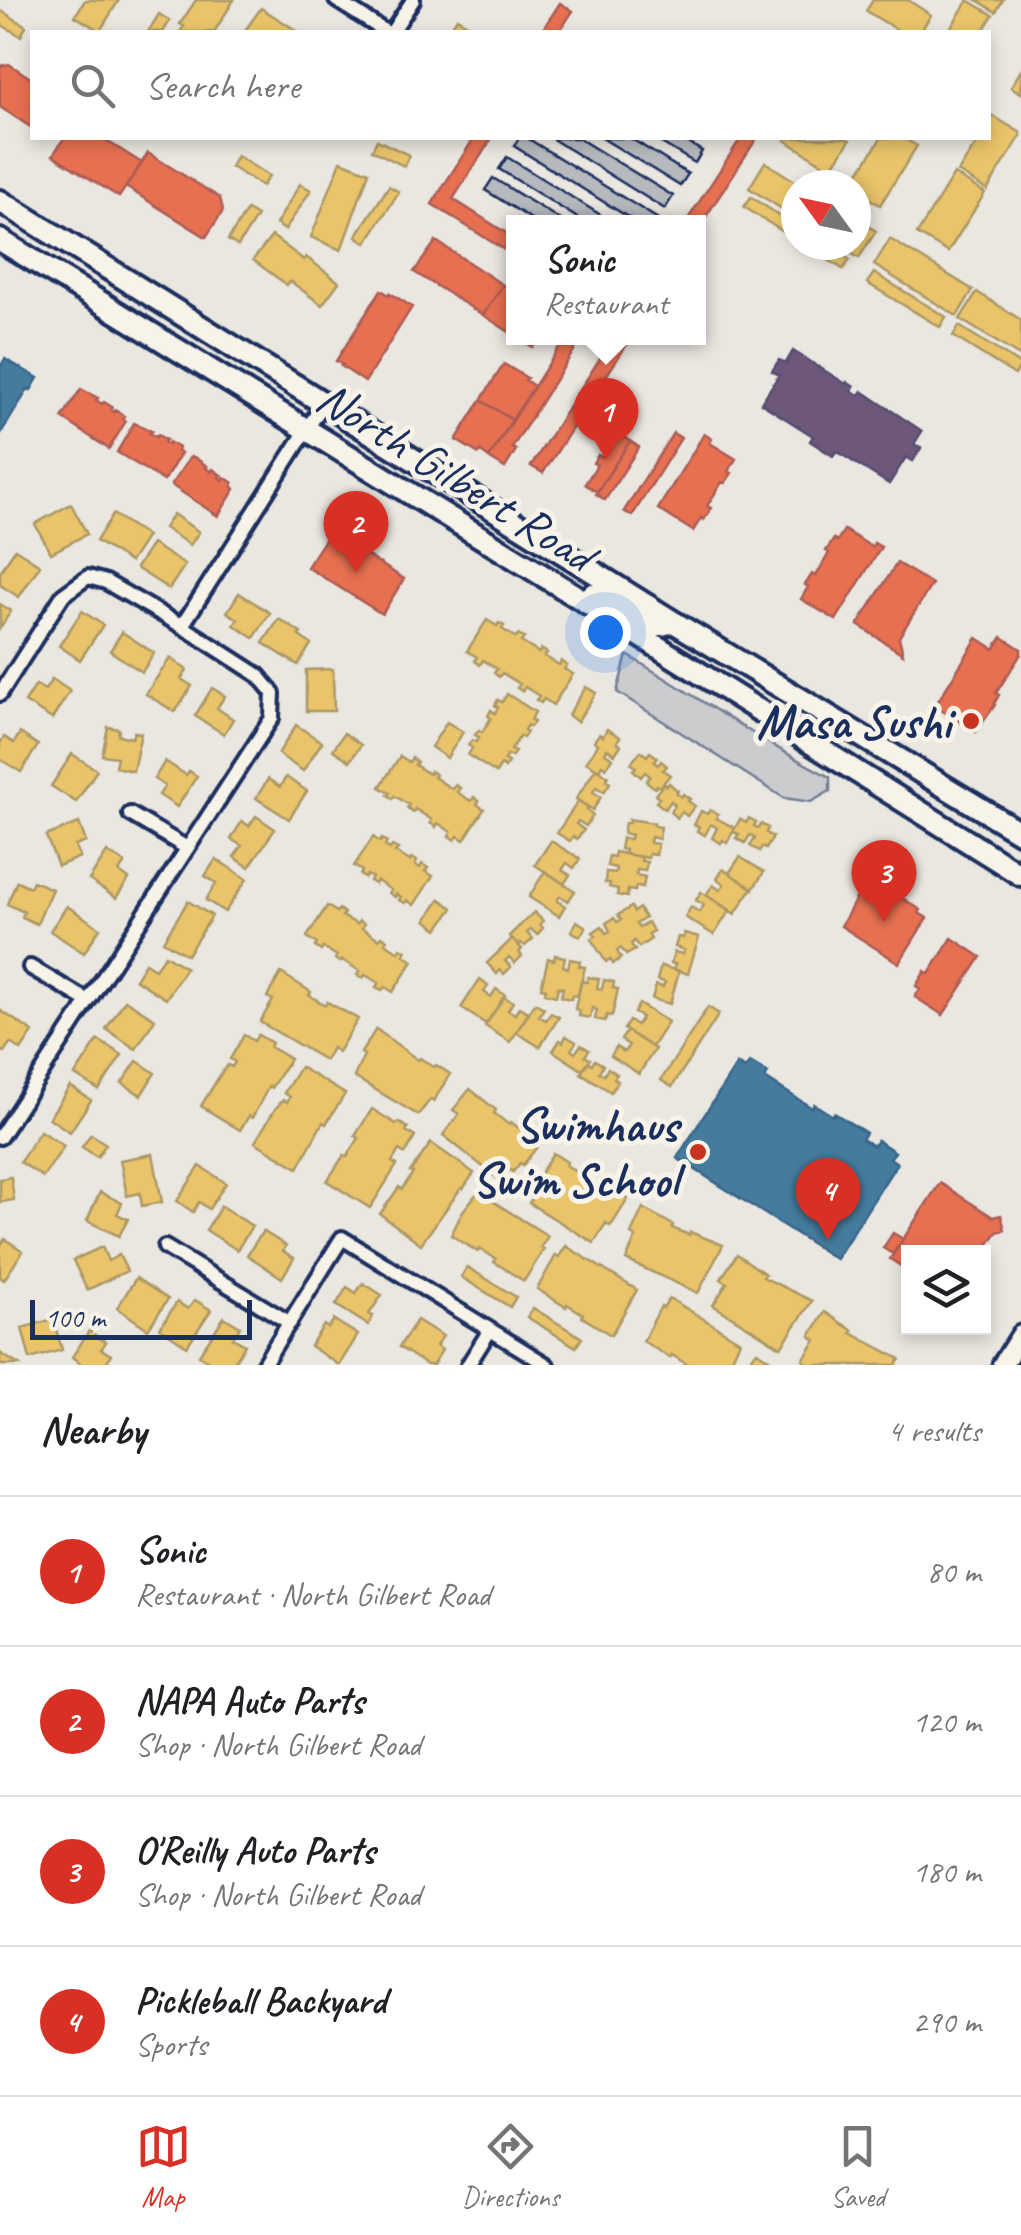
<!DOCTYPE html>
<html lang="en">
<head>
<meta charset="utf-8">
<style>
	:root { --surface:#fff; --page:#f6f6f6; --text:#202124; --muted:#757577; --line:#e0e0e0; --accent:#d93025 }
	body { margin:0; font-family:Caveat,sans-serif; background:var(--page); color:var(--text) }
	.controls { position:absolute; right:30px; bottom:30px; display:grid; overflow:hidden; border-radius:0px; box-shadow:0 5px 15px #0003 }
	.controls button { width:90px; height:90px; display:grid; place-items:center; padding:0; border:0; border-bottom:2px solid var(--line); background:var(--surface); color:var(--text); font:50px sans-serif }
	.compass { position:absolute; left:781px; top:170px; width:90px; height:90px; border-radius:50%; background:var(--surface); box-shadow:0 5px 15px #0003; rotate:303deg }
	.scale { position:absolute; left:30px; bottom:25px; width:222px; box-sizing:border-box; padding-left:10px; border:5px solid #1b2f5e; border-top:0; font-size:28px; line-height:35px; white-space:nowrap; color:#1b2f5e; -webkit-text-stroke:8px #f7f3e8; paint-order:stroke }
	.you { position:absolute; left:605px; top:632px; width:35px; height:35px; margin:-25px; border:8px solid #fff; border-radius:50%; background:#1a73e8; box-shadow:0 0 0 15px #1a73e833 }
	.badge { display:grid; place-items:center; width:65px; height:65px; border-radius:50%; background:var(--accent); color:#fff; font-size:32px; font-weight:700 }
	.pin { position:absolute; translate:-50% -82px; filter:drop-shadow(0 2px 5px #0008) }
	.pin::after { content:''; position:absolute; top:52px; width:35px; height:30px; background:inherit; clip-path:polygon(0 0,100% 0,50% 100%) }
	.popup { position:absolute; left:506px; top:215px; width:200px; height:130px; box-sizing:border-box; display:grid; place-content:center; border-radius:0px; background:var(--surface); filter:drop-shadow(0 2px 8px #0005); font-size:32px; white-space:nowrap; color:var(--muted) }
	.popup b { font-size:38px; color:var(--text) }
	.popup::after { content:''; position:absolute; left:50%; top:100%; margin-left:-20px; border:20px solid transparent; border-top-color:var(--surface) }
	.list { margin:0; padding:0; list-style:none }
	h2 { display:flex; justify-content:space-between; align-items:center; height:130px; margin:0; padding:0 40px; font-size:42px }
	h2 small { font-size:32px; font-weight:400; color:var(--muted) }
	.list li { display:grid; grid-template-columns:65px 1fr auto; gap:30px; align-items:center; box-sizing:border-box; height:150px; padding:0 40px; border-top:2px solid var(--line) }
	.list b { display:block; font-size:38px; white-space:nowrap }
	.list p { margin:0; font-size:32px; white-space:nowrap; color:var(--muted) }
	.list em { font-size:32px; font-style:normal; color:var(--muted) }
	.icon { flex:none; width:55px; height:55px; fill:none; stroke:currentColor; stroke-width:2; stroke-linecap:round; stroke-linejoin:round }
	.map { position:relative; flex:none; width:1021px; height:1365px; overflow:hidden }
	.search { position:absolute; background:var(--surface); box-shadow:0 5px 15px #0003; left:30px; right:30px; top:30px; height:110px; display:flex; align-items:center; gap:25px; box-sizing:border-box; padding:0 35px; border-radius:0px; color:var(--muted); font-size:38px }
	.sheet { height:730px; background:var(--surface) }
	nav { display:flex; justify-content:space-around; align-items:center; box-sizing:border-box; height:140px; border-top:2px solid var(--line); background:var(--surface); font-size:28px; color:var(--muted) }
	nav a { display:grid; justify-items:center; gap:5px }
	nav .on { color:var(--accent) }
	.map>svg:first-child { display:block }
</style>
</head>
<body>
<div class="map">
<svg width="1021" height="1365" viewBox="0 0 1021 1365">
	<rect width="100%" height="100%" fill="#eae7e0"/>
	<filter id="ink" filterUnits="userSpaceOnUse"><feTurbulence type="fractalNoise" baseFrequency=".01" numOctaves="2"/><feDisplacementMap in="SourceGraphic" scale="20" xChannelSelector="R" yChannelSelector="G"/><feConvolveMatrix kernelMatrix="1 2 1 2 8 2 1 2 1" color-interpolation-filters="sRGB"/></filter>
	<g filter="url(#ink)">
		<path fill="#cbcccd" stroke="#737e96" stroke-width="2.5" d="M627,655C695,695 760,741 830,777V791L811,802L784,798L617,692Z"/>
		<path fill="#e9c46a" stroke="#ab9766" stroke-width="2.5" d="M85,0H119L100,31L75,16Z
			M196,0H234L214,32H180L184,26L180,24Z
			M873,0H908L931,15L920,32H901L866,11Z
			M968,0L993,15L982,32H948Z
			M977,0H1003L996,12Z
			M261,8L299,32H244Z
			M0,10L26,26L21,36L0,24Z
			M159,14L170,21L163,32H148Z
			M457,18L481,32H448Z
			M1021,70V93L1011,87Z
			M993,116L1021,133V136L987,190L958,172L980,138H988V124Z
			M787,138H846L850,140L831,169L785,140Z
			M881,138H903L917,146L880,205L856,191V185H851Z
			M377,140L409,155L404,166L372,150Z
			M237,156L269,176L262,186L231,167Z
			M341,161L369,172L341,250L311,237Z
			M765,162L801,185H796V218L749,188Z
			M954,174L985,193L948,252L917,234Z
			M300,184L311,190L285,230L276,224Z
			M389,186L399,192L366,243L356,236Z
			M751,197L796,226V240L744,207Z
			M247,210L257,216L238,246L228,240Z
			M856,219L876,231L859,258L838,245H856Z
			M272,236L304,260L306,257L339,282L322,305L290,281L287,285L253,260Z
			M890,239L973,290L957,316L874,265Z
			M804,245H826L850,260L843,269Z
			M874,273L946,317L940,327L867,283Z
			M977,292L1021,320V357L960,319Z
			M959,326L1021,365L1015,375L953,336Z
			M71,504L87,534L51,553L35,524Z
			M113,514L147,536L130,562L96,541Z
			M173,514L199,532L190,545L164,528Z
			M152,544L185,565L169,589L136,568Z
			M15,549L40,565L19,597L0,585V572Z
			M239,593L270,613L254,638L234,625L238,619L227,612Z
			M0,604L11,611L0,628Z
			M82,611L103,625L80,660L59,646Z
			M279,619L301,633L299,636L311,644L298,665L263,643Z
			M487,620L497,626L499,623L504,626L502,629L516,638L518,635L524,638L521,642L539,653L541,649L547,653L544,656L559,665L561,661L567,665L564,669L573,674L553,705L544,699L541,703L536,700L539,696L525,687L522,691L517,688L520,684L502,673L499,677L494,673L497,669L483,660L480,665L475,661L477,657L467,651Z
			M122,632L154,653L142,672L110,651Z
			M170,658L187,670L181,679L192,686L175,712L146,694Z
			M333,669L334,711H306V670Z
			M52,679L70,691L52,719L25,702L36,685L45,690Z
			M586,687L596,693L577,722L568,715Z
			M212,688L225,696L217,708L233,719L224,734L195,716Z
			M507,694L535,712L531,720L534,722L530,727L527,725L524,730L527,732L523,738L520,736L511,750L515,752L511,757L507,755L504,760L508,762L505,768L501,765L496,773L468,755L472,748L468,745L472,740L476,742L479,737L475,735L479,730L482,732L491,718L488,716L491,710L495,713L498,708L495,705L498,700L502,702Z
			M447,722L463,732L447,758L431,747Z
			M296,725L322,742L303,771L278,754Z
			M108,727L119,729L118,735L132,738L134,732L141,733L133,771L115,767L117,757L102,755Z
			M607,729L620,737L617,742L621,745L615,754L607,749L605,753L613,758L606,768L602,765L599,770L586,762L598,744L594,741L599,734L603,736Z
			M20,733L38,745L21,772L0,759V743L4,737L14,743Z
			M344,733L361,745L350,761L333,750Z
			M641,751L647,756L650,752L657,757L654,762L658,765L661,761L667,766L663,770L670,775L660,787L657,785L655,788L646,781L650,776L645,772L641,777L633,770L636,767L631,763Z
			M72,754L97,770L76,802L51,786Z
			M400,756L409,762L412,758L417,762L415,765L429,774L430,771L436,775L434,777L452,789L455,785L460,788L457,792L471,801L474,797L479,801L477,804L484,809L464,840L458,836L455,840L449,836L451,832L438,823L436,827L430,823L432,820L415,809L413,812L407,808L409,805L395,796L393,799L388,795L390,793L380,787Z
			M165,761L186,775L189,771L197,776L177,807L159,795L165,786L154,779Z
			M596,768L608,776L606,780L610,783L604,792L596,787L593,792L601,797L593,810L576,799Z
			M286,777L307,791L289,819L256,798L268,779L280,787Z
			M664,783L667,786L669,783L678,791L676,793L681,797L683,794L690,799L688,801L695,806L687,816L682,812L677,818L670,812L675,805L671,801L665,809L656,802L659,798L655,795Z
			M578,801L588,807L586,810L593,815L586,826L578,821L576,824L584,830L577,839L573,836L570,841L557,833Z
			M710,810L718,814L716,818L735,828L727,843L723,840L721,843L712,838L717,828L711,824L705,835L697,831L699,827L694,825L701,811L707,814Z
			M256,816L275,829L249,867L234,857L242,846L231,839L242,821L249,826Z
			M749,818L756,822L754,826L758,828L761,824L768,828L766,833L773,837L766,849L762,847L760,851L750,846L755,838L750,835L745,843L736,838L739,834L733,832L740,819L746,823Z
			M629,819L654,823V826L661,827L659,839L651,837L650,843L658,844L656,855L649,854L648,858L624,854L625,850L620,849L622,838L630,839L631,835L623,833L625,823H629Z
			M79,823L86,842L75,846L80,857L58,866L46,836Z
			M373,837L380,842L382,839L387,842L385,846L390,849L392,846L398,849L395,852L410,861L412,858L417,861L415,865L420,868L422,864L428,868L425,871L433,876L414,905L407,900L405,903L399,900L401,897L396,894L395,897L389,893L391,890L377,881L375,884L370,881L372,878L367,875L365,878L360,875L362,871L354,866Z
			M551,841L580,859L574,868L567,863L562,870L570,875L564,884L535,865Z
			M107,852L125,863L119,872L129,879L116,898L89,880Z
			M615,852L642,857L641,861L647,862L645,871L637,870L636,875L645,877L643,887L636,886L635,891L628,890L627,897L617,895L618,889L609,887L610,883H605L606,872L615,873L616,868L607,866L609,856L614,857Z
			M740,857L764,872L753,889L729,873Z
			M216,859L247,879L225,912L206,900L216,883L205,876Z
			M723,869L752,888L735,914L706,895L713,885L720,890L724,884L717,879Z
			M545,871L575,891L568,901L560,896L557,901L565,906L559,916L529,897Z
			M17,881L30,887L33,881L52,889L37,924L22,917L24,912L7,904Z
			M701,892L730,910L714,935L685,917L691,907L699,912L704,905L696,900Z
			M440,899L453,908L438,929L426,920Z
			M188,901L212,916L187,955L163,941Z
			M67,906L100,928L84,953L50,931Z
			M327,906L337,912L339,909L344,913L342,916L357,924L359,921L364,924L362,928L379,939L382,936L387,940L385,943L399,952L401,948L406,951L404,955L413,961L393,992L385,987L382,990L376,987L379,983L365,975L363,978L357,975L360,971L342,960L340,962L335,959L337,956L323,948L321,951L315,947L317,944L307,937Z
			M631,907L634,912L639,908L645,918L636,924L639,928L648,922L653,931L648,934L651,939L639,947L634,941L631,944L635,950L626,955L621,948L617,951L621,958L613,964L610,959L606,962L591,939L596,936L593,932L602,926L606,933L610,931L606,923L614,918L617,922L621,920L618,915Z
			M534,912L543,921L540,924L543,928L537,935L531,929L527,933L533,939L525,946L521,943L519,946L509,936Z
			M577,921L586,927L580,936L571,931Z
			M684,933L699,937L688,974L674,969L675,964L671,963L674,952L683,954L684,950L675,947L678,937L683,938Z
			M512,939L522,949L519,952L522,956L515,963L509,957L505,961L511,967L504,974L500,970L497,974L487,963Z
			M165,955L186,968L166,999L135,979L145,963L155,969Z
			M555,955L565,957L563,966L568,968L570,959L580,961L579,966L585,967L578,996L572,995L571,999L561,997L563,988L558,987L556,996L545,993L546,989L541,988L548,958L554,960Z
			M661,966L679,971L670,1004L652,999L656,985L663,987L665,982L657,980Z
			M281,973L311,992L309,995L325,1005L327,1002L358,1019L338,1052L332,1048L325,1060L260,1022L273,1000L267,997Z
			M588,977L599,979L597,988L602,989L604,980L614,982L613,988L618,989L612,1016L607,1015L605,1021L595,1019L597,1010L592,1008L590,1018L579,1016L580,1011L575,1009L581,981L587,982Z
			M480,979L488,985L484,992L491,997L496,989L505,995L486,1024L461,1008Z
			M504,997L513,1002L508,1010L515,1014L519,1007L529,1013L510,1042L485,1026Z
			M125,1000L155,1019L136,1049L106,1029Z
			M535,1003L544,1008L539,1016L546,1020L551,1013L559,1017L540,1047L516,1032Z
			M639,1004L668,1022L652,1047L624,1029L629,1021L637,1025L642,1017L634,1013Z
			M708,1007L719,1014L672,1087L661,1080Z
			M0,1010L33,1032L21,1050L10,1043L4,1052L0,1050Z
			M376,1029L418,1060L420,1058L434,1067L436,1065L450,1074L434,1101L431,1099L418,1115L354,1077L364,1055L361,1053Z
			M627,1031L655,1049L639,1074L611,1056L616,1047L624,1052L629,1045L621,1040Z
			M244,1035L254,1041L258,1035L272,1043L270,1047L290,1059L271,1088L269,1086L252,1118L249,1116L240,1130L201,1106L220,1075L228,1065L232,1067L235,1062L230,1059Z
			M566,1036L576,1042L571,1050L575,1053L581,1045L589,1050L585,1056L590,1059L582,1070L553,1051L560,1040L563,1042Z
			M98,1040L122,1055L99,1090L75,1075Z
			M595,1060L603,1065L599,1072L604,1075L608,1068L617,1074L614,1078L618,1081L611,1092L581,1073L588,1062L592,1064Z
			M137,1061L155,1073L141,1095L122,1083Z
			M300,1067L345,1094L326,1124L323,1122L298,1168L255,1142L275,1109L283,1100L287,1102L290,1097L284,1093Z
			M70,1086L91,1100L70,1132L49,1118Z
			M470,1089L496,1110L494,1113L509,1125L511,1122L525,1133L527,1131L541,1142L523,1165L520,1163L513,1172L510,1169L501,1181L443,1135L459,1114L453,1110Z
			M372,1109L396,1124L398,1122L408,1128L406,1131L415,1137L405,1154L399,1150L392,1162L397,1165L370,1208L327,1181L344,1155L347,1157L359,1138L355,1136Z
			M40,1131L64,1146L43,1177L20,1162Z
			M91,1134L106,1144L97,1157L82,1147Z
			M431,1143L474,1173L463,1189L461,1188L421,1244L380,1214L399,1187L402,1189L413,1173L410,1172Z
			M553,1153L567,1162L566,1165L595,1186L597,1184L611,1193L613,1190L628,1199L613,1223L610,1226L606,1223L594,1243L529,1203L537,1191L534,1189L540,1180L537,1179Z
			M153,1154L162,1202L142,1206L140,1193L127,1196L120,1160Z
			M200,1166L226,1183L209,1209L199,1202L193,1212L177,1201Z
			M11,1177L14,1200L0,1202V1179Z
			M100,1192L122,1203L117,1214L128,1219L119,1236L87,1221Z
			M478,1192L548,1236L541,1247L544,1249L524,1281L494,1262L496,1259L480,1249L478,1252L451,1235L463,1211Z
			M221,1206L252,1226L237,1250L206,1230Z
			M643,1208L673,1225L672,1228L689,1235L690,1232L723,1245L698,1293L626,1260L636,1237L631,1234Z
			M263,1231L286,1246L283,1251L294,1258L282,1278L247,1255Z
			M5,1239L23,1251L4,1280L0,1277V1246Z
			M566,1246L637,1290L611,1335L582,1317L583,1314L567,1304L566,1307L537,1289L556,1255L559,1257Z
			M102,1247L108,1261L119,1255L127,1271L87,1290L73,1260Z
			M737,1254L765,1274L763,1277L812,1301L781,1347L713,1305L727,1283L721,1279Z
			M467,1267L516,1297L510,1307L461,1277Z
			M136,1278L168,1299L148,1329L117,1308Z
			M363,1283L382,1295L369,1314L373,1316L368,1325L336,1305L347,1287L356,1293Z
			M669,1298L740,1341L729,1365H688L672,1355L670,1358L643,1341L661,1306L663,1308Z
			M195,1300L211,1310L187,1346L160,1328L177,1302L188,1309Z
			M533,1308L582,1338L576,1347L527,1317Z
			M825,1312L853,1331L851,1333L900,1359L896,1365H810L803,1360L816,1340L810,1336Z
			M224,1317L240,1327L233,1338L245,1345L232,1365H214L199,1355Z
			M53,1319L62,1350L30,1359L22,1328Z
			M334,1320L358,1335L339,1365L310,1346L324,1325L328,1328Z
			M417,1320L443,1336L436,1346L442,1350L433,1365H427L399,1347Z
			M89,1331L106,1342L101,1349L111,1355L105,1365H82L72,1357Z
			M757,1351L778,1365H746Z
			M0,1353L19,1365H0Z"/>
		<path fill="#e76f51" stroke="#aa5c55" stroke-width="2.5" d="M560,3L573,11L559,32H541Z
			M9,64L32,79V128L0,107V66Z
			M64,138H102L142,163L119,197L53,155Z
			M474,138H492L453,199L514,238V256L432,204Z
			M741,138H757L698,229V222H686Z
			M148,153L220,198L223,211L206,237L126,187Z
			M436,241L503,285L483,315L414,272Z
			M503,285L514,292V335L483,315Z
			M381,290L389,295L390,293L412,307L365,382L341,366L343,365L336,361Z
			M518,338H539L533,347Z
			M565,338H582L512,448L516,450L505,468L489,458Z
			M613,338H631L543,473L531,466Z
			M504,364L527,378L525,380L534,386L512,420L481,400Z
			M81,389L98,398L96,400L102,404L104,402L112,407L111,410L114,412L115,410L124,416L123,419L126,421L109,449L62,418Z
			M481,400L512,420L489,458L481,452L479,454L456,440Z
			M134,423L152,431L149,433L156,437L158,435L166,440L164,442L168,445L169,442L179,448L177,451L181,453L164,481L117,452Z
			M618,433L630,441L597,492L585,484L597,465L593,463L598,455L602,457Z
			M673,433L681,438L632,516L624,511Z
			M704,434L712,439L710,443L736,459L728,471L732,473L725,483L722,482L707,506L711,508L704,520L701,518L693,531L658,509Z
			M630,441L639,447L605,500L596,494Z
			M190,457H194L207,466L205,467L211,472L213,469L221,475L219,477L223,480L224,477L233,483L232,486L235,489L218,516L171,485Z
			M844,530L872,547L874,543L881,547L836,620L801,599L808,587L805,585L812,574L816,576L829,553L826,551L834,539L837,541Z
			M330,532L404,579L382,614L307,567Z
			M897,563L932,584L899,637L903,654L858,625Z
			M1002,637L1021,649V654L996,693L999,695L994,704L995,705L976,732L935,706L977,638L994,649Z
			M869,882L876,886L878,884L882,885L921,910L919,913L927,918L899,963L841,926L863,886L865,888Z
			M952,938L981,957L943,1015L915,997L920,989L916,986L925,971L929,974Z
			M940,1183L993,1217L1001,1215L1005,1230L997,1232L983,1252H908V1271L890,1259Z
			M893,1233L903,1239L893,1254L883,1248Z"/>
		<path fill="#6d597a" stroke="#544c72" stroke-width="2.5" d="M793,351L846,384L847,382L854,387L852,391L859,395L862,391L922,431L914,444L921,448L913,461L906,457L889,484L836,451L833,456L810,441L813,436L761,403L779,375L772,371L779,360L786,363Z"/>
		<path fill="#457b9d" stroke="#38648a" stroke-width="2.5" d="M5,359L38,378L31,390L28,389L0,435V367Z
			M750,1062L768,1073L765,1078L812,1108L814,1104L833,1116L834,1113L866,1133L862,1139L874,1146L877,1140L895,1152L890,1158L897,1163L836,1259L677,1158L737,1064L745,1069Z"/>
		<path fill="#b6babf" stroke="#1b2f5e" stroke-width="2.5" d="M519,138H527L658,219L655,222H636L514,146Z
			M551,138H578L673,196L665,209Z
			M602,138H630L688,174L680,186Z
			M653,138H680L702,151L695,163Z
			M507,157L612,222H584L499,169Z
			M493,178L564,222H536L485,190Z"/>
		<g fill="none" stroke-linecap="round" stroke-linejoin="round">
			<defs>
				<path id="street" d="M336,0L386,32
					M392,32L413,0
					M182,626L323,404
					M0,694L63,595L88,577L106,582L182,626L258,675L273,693L272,718L0,1137
					M130,814L187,848
					M30,967L88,1001
					M165,1247L290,1323
					M263,1365L342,1238L547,1365
					M468,1365L490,1330"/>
				<path id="secondary" d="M1002,1365L1021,1335"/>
				<path id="primary" d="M0,201L672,621L1021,833
					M0,240L623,625L1021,875
					M585,601L593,594L600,595C620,604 643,631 666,624"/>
			</defs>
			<use href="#street" stroke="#1b2f5e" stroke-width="20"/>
			<use href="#secondary" stroke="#1b2f5e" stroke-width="25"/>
			<use href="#primary" stroke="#1b2f5e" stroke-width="28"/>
			<use href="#street" stroke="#f7f3e8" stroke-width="12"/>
			<use href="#secondary" stroke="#f7f3e8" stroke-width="18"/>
			<use href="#primary" stroke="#f7f3e8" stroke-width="20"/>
		</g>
	</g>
	<g fill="#c8321e" stroke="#f7f3e8" stroke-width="4">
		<circle cx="971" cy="721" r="10"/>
		<circle cx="698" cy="1152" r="10"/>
	</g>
	<g text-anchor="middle" stroke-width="10" stroke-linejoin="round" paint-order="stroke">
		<g font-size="48" fill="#1b2f5e" stroke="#f7f3e8">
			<text transform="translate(456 475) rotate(32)" y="17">North Gilbert Road</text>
		</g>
		<g font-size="48" font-weight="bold" fill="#1b2f5e" stroke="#f7f3e8" text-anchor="end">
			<text x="951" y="738">Masa Sushi</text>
			<text x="678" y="1141">Swimhaus<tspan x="678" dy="55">Swim School</tspan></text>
		</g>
	</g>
</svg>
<div class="controls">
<button><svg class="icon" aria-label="layers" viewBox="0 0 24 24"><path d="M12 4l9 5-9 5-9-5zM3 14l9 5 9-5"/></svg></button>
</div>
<svg class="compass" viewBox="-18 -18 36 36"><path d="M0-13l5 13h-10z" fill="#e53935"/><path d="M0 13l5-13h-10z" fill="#757577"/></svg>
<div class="scale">100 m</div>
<div class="you"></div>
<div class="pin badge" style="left:606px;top:460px">1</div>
<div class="popup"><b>Sonic</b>Restaurant</div>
<div class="pin badge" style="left:356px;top:573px">2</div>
<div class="pin badge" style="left:884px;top:922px">3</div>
<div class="pin badge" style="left:828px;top:1240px">4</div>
<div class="search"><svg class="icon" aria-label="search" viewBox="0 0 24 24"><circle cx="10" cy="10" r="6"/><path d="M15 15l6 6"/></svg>Search here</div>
</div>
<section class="sheet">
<h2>Nearby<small>4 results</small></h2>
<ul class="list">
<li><span class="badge">1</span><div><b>Sonic</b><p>Restaurant · North Gilbert Road</p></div><em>80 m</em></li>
<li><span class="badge">2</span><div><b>NAPA Auto Parts</b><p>Shop · North Gilbert Road</p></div><em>120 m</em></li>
<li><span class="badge">3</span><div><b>O'Reilly Auto Parts</b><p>Shop · North Gilbert Road</p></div><em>180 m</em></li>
<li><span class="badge">4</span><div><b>Pickleball Backyard</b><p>Sports</p></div><em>290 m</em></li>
</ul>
</section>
<nav>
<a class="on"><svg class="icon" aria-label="map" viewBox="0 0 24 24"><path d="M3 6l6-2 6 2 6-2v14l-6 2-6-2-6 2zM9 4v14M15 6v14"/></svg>Map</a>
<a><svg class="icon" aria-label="directions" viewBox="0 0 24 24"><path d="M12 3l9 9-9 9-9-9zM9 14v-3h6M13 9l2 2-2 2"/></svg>Directions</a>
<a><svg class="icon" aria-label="saved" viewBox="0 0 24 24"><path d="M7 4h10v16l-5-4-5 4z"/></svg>Saved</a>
</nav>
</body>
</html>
